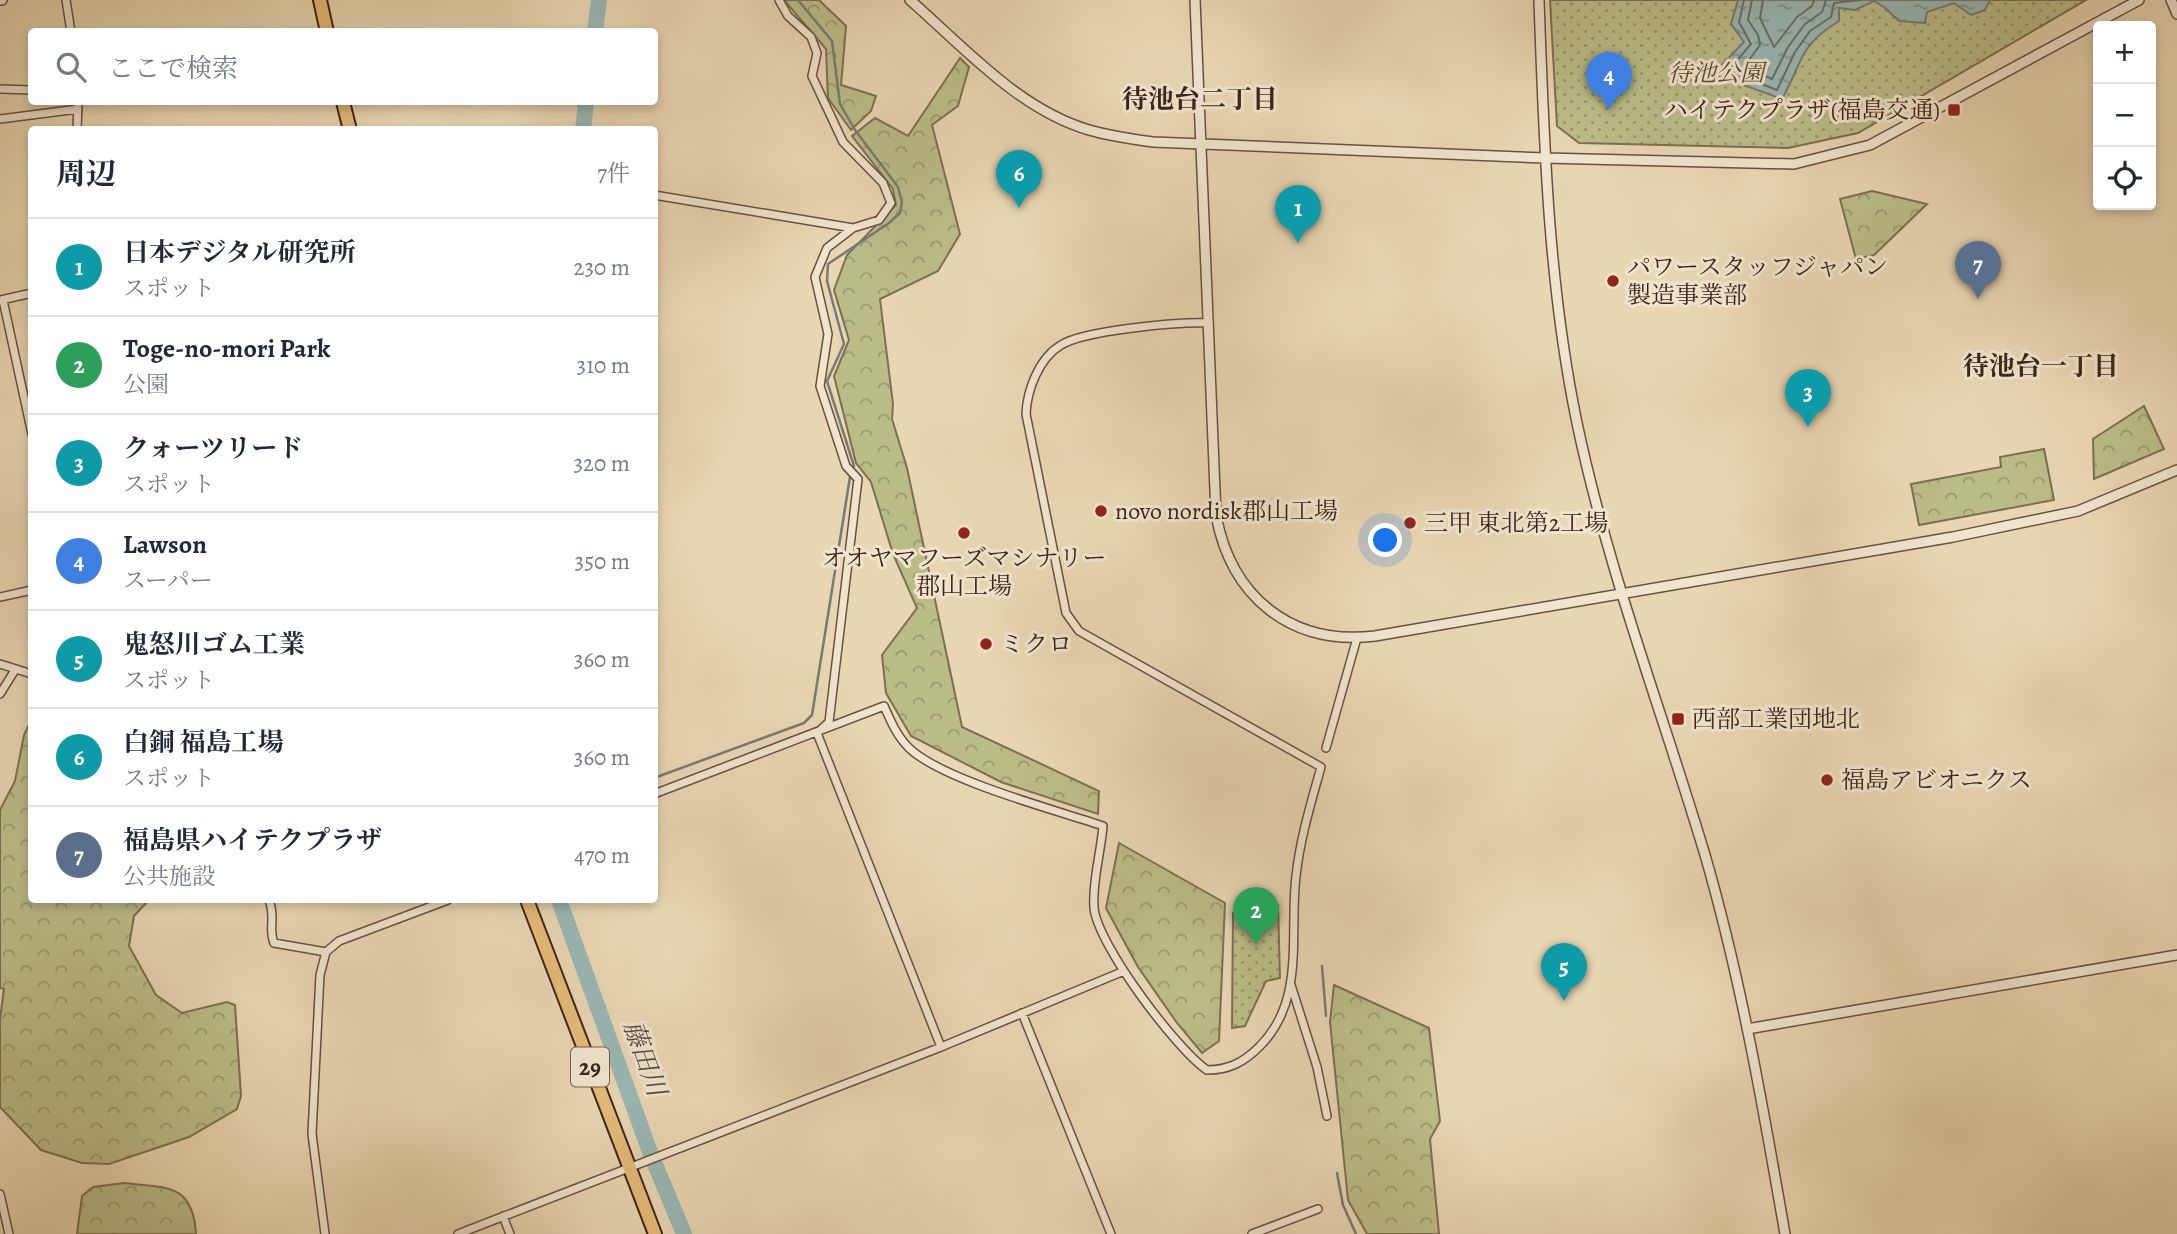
<!DOCTYPE html>
<html lang="ja">
<head>
<meta charset="utf-8">
<style>
	:root { --surface:#fff; --page:#f6f6f7; --text:#1f2937; --muted:#747a83; --line:#e0e1e3; --accent:#db2777 }
	body { margin:0; font-family:Alegreya,"Noto Serif JP",serif; background:var(--page); color:var(--text) }
	.controls { position:absolute; right:21px; top:21px; display:grid; overflow:hidden; border-radius:7px; box-shadow:0 4px 10px #0003 }
	.controls button { width:63px; height:63px; display:grid; place-items:center; padding:0; border:0; border-bottom:2px solid var(--line); background:var(--surface); color:var(--text); font:35px sans-serif }
	.you { position:absolute; left:1386px; top:541px; width:24px; height:24px; margin:-18px; border:5px solid #fff; border-radius:50%; background:#1a73e8; box-shadow:0 0 0 10px #1a73e833 }
	.badge { display:grid; place-items:center; width:46px; height:46px; border-radius:50%; background:var(--accent); color:#fff; font-size:23px; font-weight:700 }
	.pin { position:absolute; translate:-50% -58px; filter:drop-shadow(0 2px 4px #0008) }
	.pin::after { content:''; position:absolute; top:37px; width:24px; height:21px; background:inherit; clip-path:polygon(0 0,100% 0,50% 100%) }
	.list { margin:0; padding:0; list-style:none }
	h2 { display:flex; justify-content:space-between; align-items:center; height:91px; margin:0; padding:0 28px; font-size:30px }
	h2 small { font-size:23px; font-weight:400; color:var(--muted) }
	.list li { display:grid; grid-template-columns:46px 1fr auto; gap:21px; align-items:center; box-sizing:border-box; height:98px; padding:0 28px; border-top:2px solid var(--line) }
	.list b { display:block; font-size:26px; white-space:nowrap }
	.list p { margin:0; font-size:23px; white-space:nowrap; color:var(--muted) }
	.list em { font-size:23px; font-style:normal; color:var(--muted) }
	.icon { flex:none; width:38px; height:38px; fill:none; stroke:currentColor; stroke-width:2; stroke-linecap:round; stroke-linejoin:round }
	.map { position:relative; flex:none; width:2177px; height:1234px; overflow:hidden }
	.search { position:absolute; background:var(--surface); box-shadow:0 4px 10px #0003; left:28px; top:28px; width:630px; height:77px; display:flex; align-items:center; gap:18px; box-sizing:border-box; padding:0 24px; border-radius:7px; color:var(--muted); font-size:26px }
	.panel { position:absolute; background:var(--surface); box-shadow:0 4px 10px #0003; left:28px; top:126px; width:630px; height:777px; border-radius:7px }
	.map>svg:first-child { display:block }
</style>
</head>
<body>
<div class="map">
<svg width="2177" height="1234" viewBox="0 0 2177 1234">
	<defs>
		<pattern id="forest-crowns" width="20" height="18" patternUnits="userSpaceOnUse" patternTransform="scale(1.75)"><rect width="20" height="18" fill="#bbbd89"/><path d="M2 6a3 3 0 1 1 6 0M12 15a3 3 0 1 1 6 0" fill="none" stroke="#99996f"/></pattern>
		<pattern id="park-dots" width="8" height="8" patternUnits="userSpaceOnUse" patternTransform="scale(1.75)"><rect width="8" height="8" fill="#bbbd89"/><path d="M2 2h.1M6 6h.1" fill="none" stroke="#99996f" stroke-width="1.8" stroke-linecap="round"/></pattern>
		<pattern id="water-ripples" width="26" height="14" patternUnits="userSpaceOnUse" patternTransform="scale(1.75)"><rect width="26" height="14" fill="#99b8b4"/><path d="M2 4q2-2 4 0t4 0M15 11q2-2 4 0t4 0" fill="none" stroke="#7e9591"/></pattern>
	</defs>
	<rect width="100%" height="100%" fill="#e9d7b3"/>
	<filter id="stains"><feTurbulence type="fractalNoise" baseFrequency=".00286" numOctaves="4"/><feColorMatrix values="0 0 0 0 .2 0 0 0 0 .09 0 0 0 0 .02 0 0 0 .5 -.17"/></filter>
	<radialGradient id="worn" r=".72"><stop offset=".6" stop-color="#630" stop-opacity="0"/><stop offset="1" stop-color="#630" stop-opacity=".3"/></radialGradient>
	<path fill="url(#forest-crowns)" stroke="#7c7050" stroke-width="2" d="M784,0H819L846,26L841,85L876,96L871,111L851,130L828,98L826,49Z
		M960,58L969,67L958,106L932,125L960,234L938,271L880,299L893,404L892,419L907,468L962,727L1099,791L1098,814L1001,782L911,736L886,693L882,655L917,608L893,554L871,482L856,463L834,376L849,340L834,290L847,255L896,205L893,189L852,136L875,118L908,136Z
		M1872,191L1927,204L1874,255L1856,259L1840,199Z
		M2144,406L2164,449L2094,479L2093,439Z
		M2044,449L2054,500L1919,525L1911,484L2001,467L2000,457Z
		M31,720L32,900H149L134,916L129,946L156,995L182,1013L227,1002L235,1005L241,1096L237,1109L189,1137L109,1164L82,1163L41,1150L0,1107V1019L4,989L0,988V810L15,781L24,735Z
		M1119,843L1225,903L1219,1041L1202,1053L1177,1023L1138,967L1106,908Z
		M1334,985L1429,1028L1440,1121L1430,1139L1439,1234H1367L1348,1200L1330,1022Z
		M124,1183C165,1188 193,1182 196,1234H77L82,1196L93,1187Z"/>
	<path fill="url(#park-dots)" stroke="#7c7050" stroke-width="2" d="M1550,0H2086L1858,133L1788,148L1579,143L1557,126Z
		M1278,905L1280,978L1266,981L1245,1026L1232,1028L1233,913Z"/>
	<path fill="url(#water-ripples)" stroke="#757c76" stroke-width="2" d="M1738,0H1990L1985,10L1971,15L1954,3L1927,12L1925,23L1899,21L1884,7L1874,1L1855,10L1839,8V21C1798,46 1803,62 1782,99L1713,74L1744,42L1731,24Z"/>
	<g fill="none" stroke-linecap="round" stroke-linejoin="round">
		<path stroke="#6c6e66" stroke-width="2" d="M1744,0L1739,22L1751,44L1728,71L1777,90L1795,52L1810,31L1831,17L1834,3L1860,0
			M1752,0L1748,20L1758,35L1760,45L1744,67L1772,79L1788,47L1805,24L1822,12L1826,0
			M1763,0L1760,18L1774,47L1797,17L1812,6L1814,0"/>
		<path stroke="#757c76" stroke-width="2.5" d="M798,0L832,41L840,104L855,130L898,187L902,202L900,213L889,223L828,264L827,281L844,344L827,381L854,466
			M654,778L804,723L812,715L850,477
			M1322,966L1326,1016
			M1337,1173L1343,1205L1356,1234"/>
		<path stroke="#99b8b4" stroke-width="16" d="M595,32L599,0
			M583,130L586,102
			M559,900L650,1152L684,1234"/>
		<defs>
			<path id="minor" d="M66,0L71,32
				M779,0L788,16L811,37L817,53L812,76L843,142L883,183L891,203L879,220L853,228L827,248L815,277L828,334L820,386L846,466L858,479L829,722L817,733L941,1047
				M0,89L32,90
				M0,119L78,109
				M77,130L78,102
				M654,195L853,228
				M1,300L32,293
				M3,300L32,434
				M0,597L32,590
				M0,664L32,674
				M0,694L15,670
				M1326,748L1357,638
				M654,794L884,706C891,722 897,736 909,748C942,780 1056,810 1103,826C1101,852 1092,882 1094,907C1096,943 1177,1050 1207,1070C1229,1070 1244,1062 1259,1047C1306,1001 1289,935 1296,876C1300,839 1311,803 1321,767L1079,631L1066,613L1026,414C1027,390 1039,358 1061,345C1085,330 1179,322 1209,323
				M269,900C276,917 268,929 274,943L326,952
				M1291,985L1317,1067L1327,1116
				M1022,1013L1111,1234
				M0,1194L9,1234
				M503,1216L510,1234
				M325,1234L312,1134L320,975L326,952L339,941L448,900
				M458,1234L941,1047L1124,971
				M1252,1234L1318,1209"/>
			<path id="tertiary" d="M0,0H2
				M910,0C964,47 1018,109 1089,130C1110,136 1131,139 1153,142L1545,158L1794,164L1870,145L2139,0
				M1195,0L1216,515C1231,597 1291,646 1375,636L1953,537L2078,511L2177,470
				M1539,0C1544,142 1548,283 1577,423C1608,571 1662,711 1705,855C1741,979 1763,1107 1785,1234
				M2171,0L2177,14
				M1747,1029L2177,955"/>
			<path id="primary" d="M320,0L327,32
				M343,102L350,130
				M527,900L655,1234"/>
		</defs>
		<use href="#minor" stroke="#69503f" stroke-width="10"/>
		<use href="#tertiary" stroke="#69503f" stroke-width="12"/>
		<use href="#primary" stroke="#3e2318" stroke-width="16"/>
		<use href="#minor" stroke="#f1e5ce" stroke-width="7"/>
		<use href="#tertiary" stroke="#f1e5ce" stroke-width="9"/>
		<use href="#primary" stroke="#e4bc7a" stroke-width="12"/>
	</g>
	<g fill="#8f2418" stroke="#f1e5ce" stroke-width="2.5">
		<rect x="1947" y="103" width="14" height="14" rx="3.5"/>
		<circle cx="1613" cy="281" r="7"/>
		<circle cx="1101" cy="511" r="7"/>
		<circle cx="1410" cy="523" r="7"/>
		<circle cx="964" cy="533" r="7"/>
		<circle cx="986" cy="644" r="7"/>
		<rect x="1671" y="712" width="14" height="14" rx="3.5"/>
		<circle cx="1827" cy="780" r="7"/>
	</g>
	<g text-anchor="middle" stroke-width="6" stroke-linejoin="round" paint-order="stroke">
		<rect fill="#f1e5ce" stroke="#745d4f" stroke-width="2" x="571" y="1047.5" width="38" height="39" rx="5"/>
		<g font-size="23" font-weight="bold" fill="#3e2318">
			<text x="590" y="1075">29</text>
		</g>
		<g font-size="24" font-style="italic" fill="#5d4a34" stroke="#f1e5ce">
			<text x="1716" y="81">待池公園</text>
		</g>
		<g font-size="24" fill="#3e2318" stroke="#f1e5ce" text-anchor="start">
			<text x="1940" y="118" text-anchor="end">ハイテクプラザ(福島交通)</text>
			<text x="1627" y="275">パワースタッフジャパン<tspan x="1627" dy="28">製造事業部</tspan></text>
			<text x="1115" y="519">novo nordisk郡山工場</text>
			<text x="1424" y="531">三甲 東北第2工場</text>
			<text x="964" y="566" text-anchor="middle">オオヤマフーズマシナリー<tspan x="964" dy="28">郡山工場</tspan></text>
			<text x="1000" y="652">ミクロ</text>
			<text x="1692" y="727">西部工業団地北</text>
			<text x="1841" y="788">福島アビオニクス</text>
		</g>
		<g font-size="26" font-weight="bold" fill="#3e2318" stroke="#f1e5ce">
			<text x="1200" y="108">待池台二丁目</text>
			<text x="2041" y="375">待池台一丁目</text>
		</g>
		<g font-size="26" font-style="italic" fill="#55483f" stroke="#f1e5ce">
			<text transform="translate(645 1058) rotate(70)" y="9">藤田川</text>
		</g>
	</g>
	<rect width="100%" height="100%" filter="url(#stains)"/>
	<rect width="100%" height="100%" fill="url(#worn)"/>
</svg>
<div class="controls">
<button>+</button>
<button>−</button>
<button><svg class="icon" aria-label="locate" viewBox="0 0 24 24"><circle cx="12" cy="12" r="6"/><path d="M12 2v4M12 18v4M2 12h4M18 12h4"/></svg></button>
</div>
<div class="you"></div>
<div class="pin badge" style="left:1298px;top:243px;background:#0f9aa8">1</div>
<div class="pin badge" style="left:1256px;top:945px;background:#2e9e5b">2</div>
<div class="pin badge" style="left:1808px;top:427px;background:#0f9aa8">3</div>
<div class="pin badge" style="left:1609px;top:110px;background:#3f7fe0">4</div>
<div class="pin badge" style="left:1564px;top:1001px;background:#0f9aa8">5</div>
<div class="pin badge" style="left:1019px;top:208px;background:#0f9aa8">6</div>
<div class="pin badge" style="left:1978px;top:299px;background:#5c6f8a">7</div>
<div class="search"><svg class="icon" aria-label="search" viewBox="0 0 24 24"><circle cx="10" cy="10" r="6"/><path d="M15 15l6 6"/></svg>ここで検索</div>
<section class="panel">
<h2>周辺<small>7件</small></h2>
<ul class="list">
<li><span class="badge" style="background:#0f9aa8">1</span><div><b>日本デジタル研究所</b><p>スポット</p></div><em>230 m</em></li>
<li><span class="badge" style="background:#2e9e5b">2</span><div><b>Toge-no-mori Park</b><p>公園</p></div><em>310 m</em></li>
<li><span class="badge" style="background:#0f9aa8">3</span><div><b>クォーツリード</b><p>スポット</p></div><em>320 m</em></li>
<li><span class="badge" style="background:#3f7fe0">4</span><div><b>Lawson</b><p>スーパー</p></div><em>350 m</em></li>
<li><span class="badge" style="background:#0f9aa8">5</span><div><b>鬼怒川ゴム工業</b><p>スポット</p></div><em>360 m</em></li>
<li><span class="badge" style="background:#0f9aa8">6</span><div><b>白銅 福島工場</b><p>スポット</p></div><em>360 m</em></li>
<li><span class="badge" style="background:#5c6f8a">7</span><div><b>福島県ハイテクプラザ</b><p>公共施設</p></div><em>470 m</em></li>
</ul>
</section>
</div>
</body>
</html>
